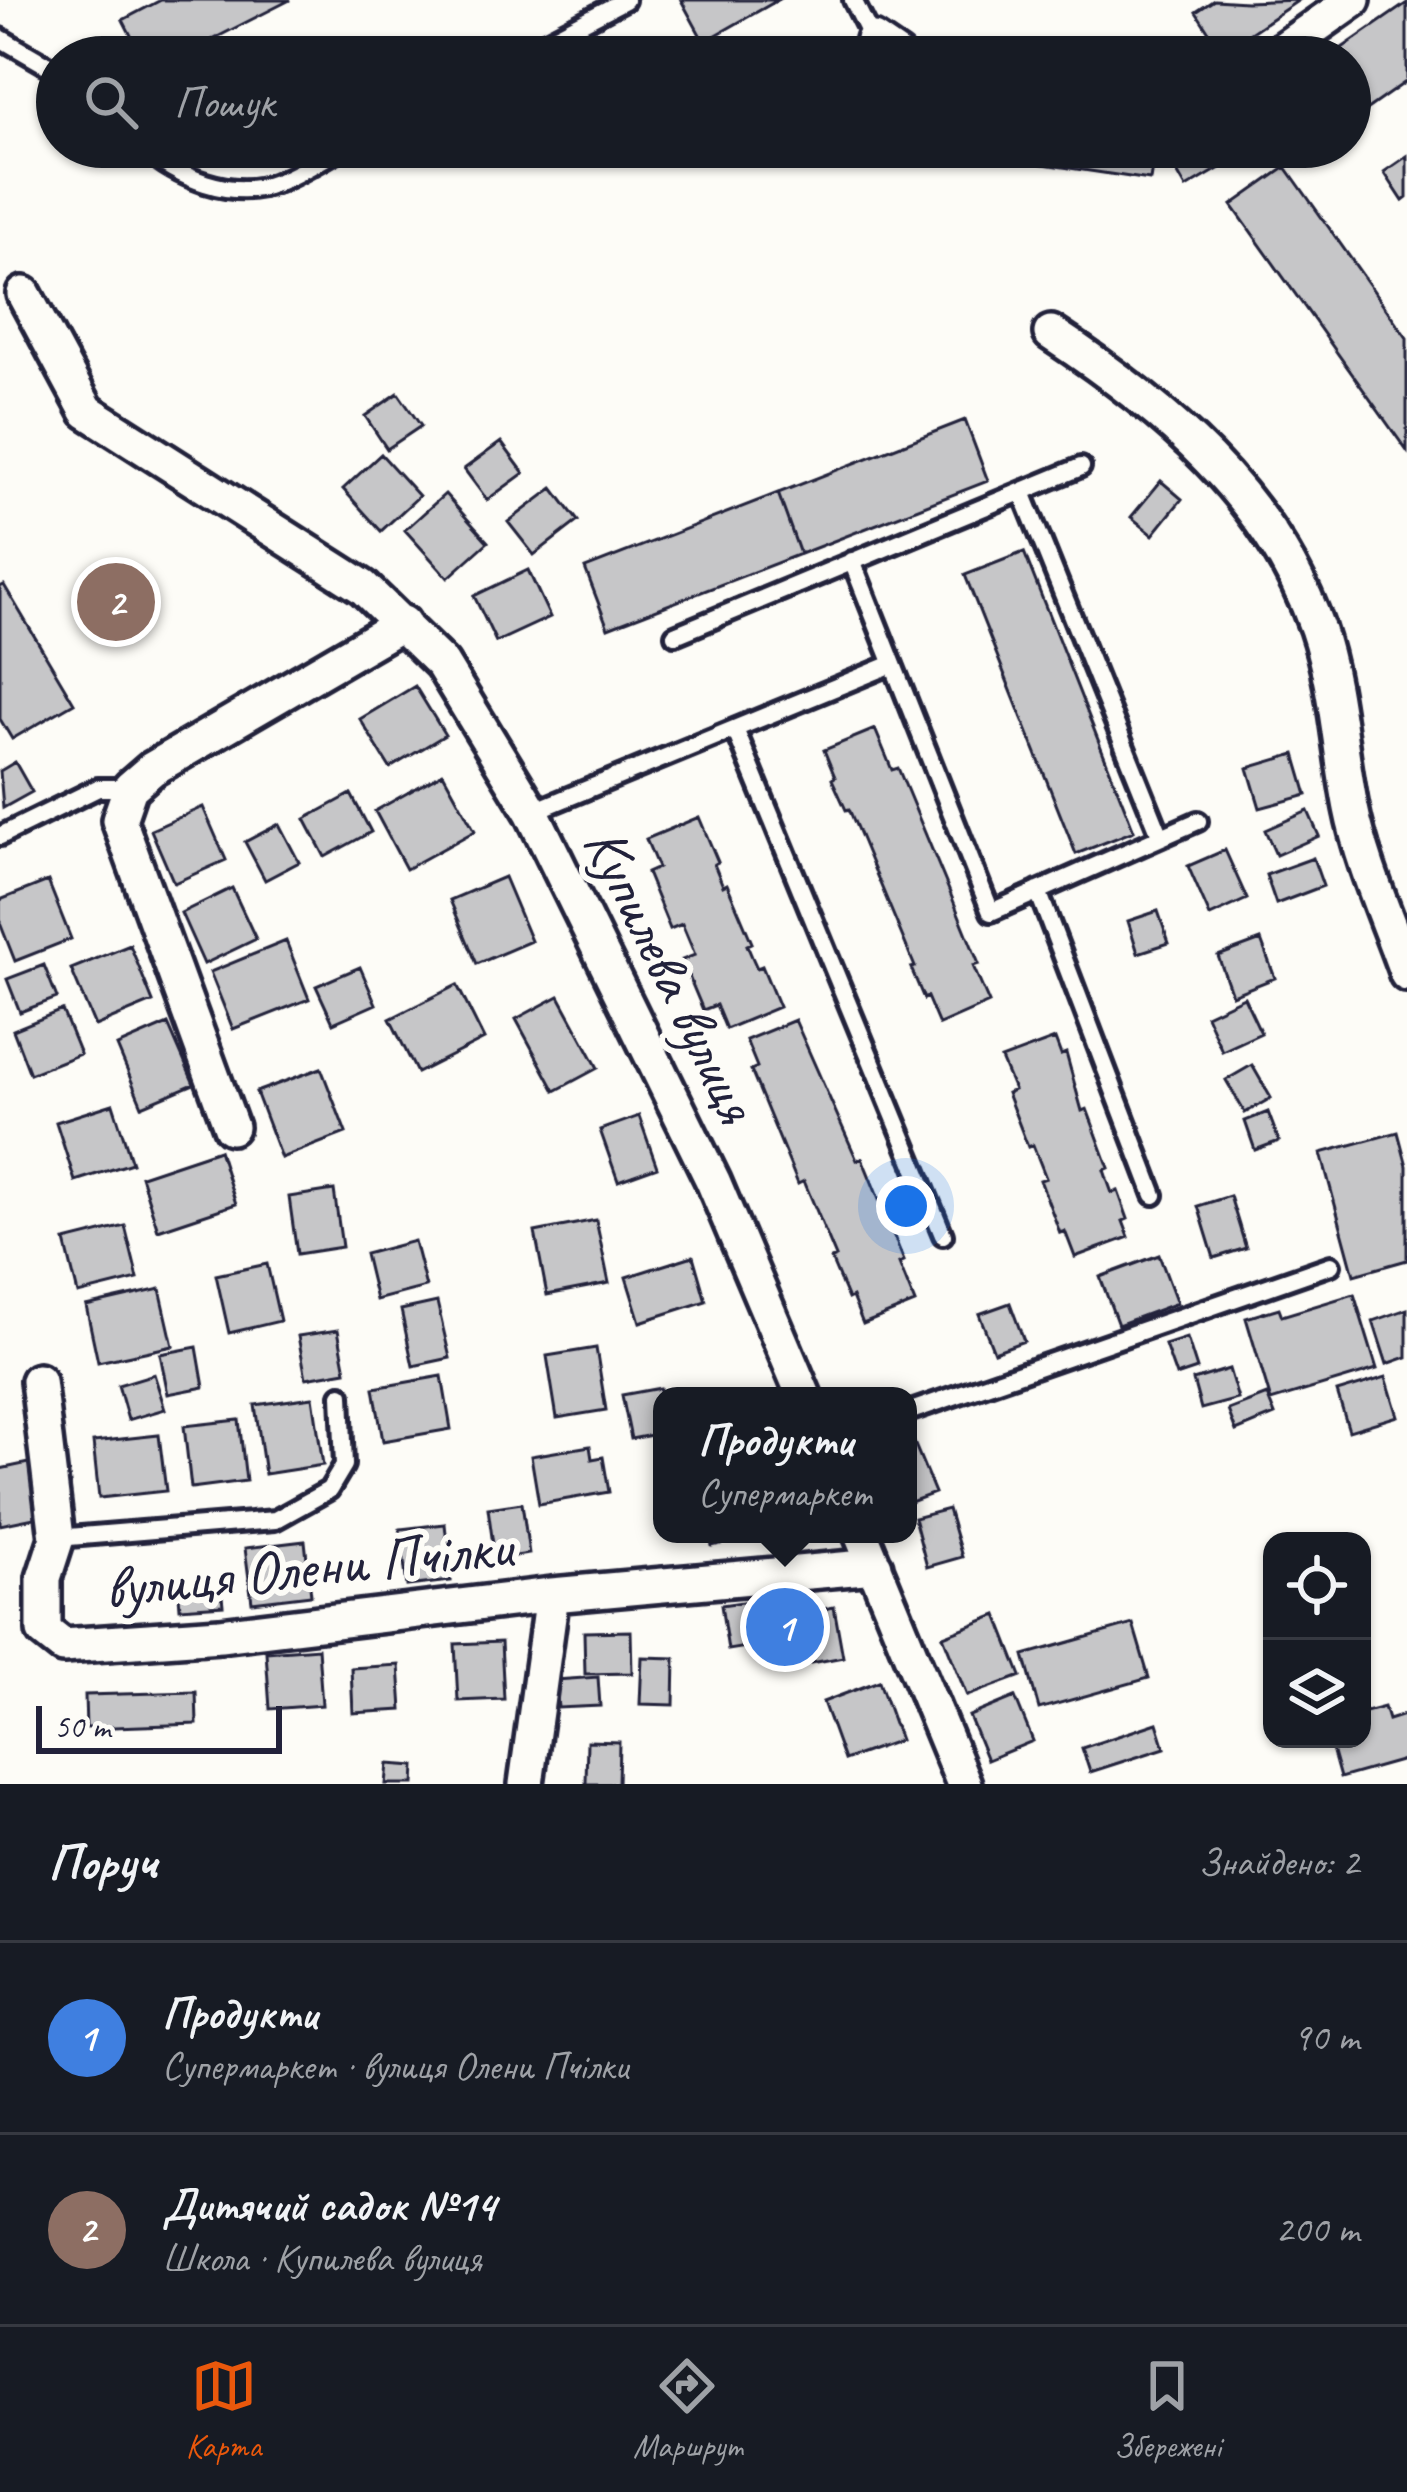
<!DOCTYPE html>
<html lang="uk">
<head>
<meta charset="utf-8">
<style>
	:root { --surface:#171b24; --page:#20242c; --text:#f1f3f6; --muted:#9ea1a6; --line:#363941; --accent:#ea580c }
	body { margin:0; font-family:Caveat,sans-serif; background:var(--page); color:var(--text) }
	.controls { position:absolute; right:36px; bottom:36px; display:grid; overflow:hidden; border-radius:24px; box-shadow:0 3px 9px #0004 }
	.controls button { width:108px; height:108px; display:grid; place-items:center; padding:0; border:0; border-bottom:3px solid var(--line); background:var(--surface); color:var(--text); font:60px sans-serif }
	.scale { position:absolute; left:36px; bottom:30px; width:246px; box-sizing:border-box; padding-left:12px; border:6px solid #22223b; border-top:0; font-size:33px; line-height:42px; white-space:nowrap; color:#22223b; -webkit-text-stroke:9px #fdfcf7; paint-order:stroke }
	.you { position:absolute; left:906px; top:1206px; width:42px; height:42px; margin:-30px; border:9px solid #fff; border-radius:50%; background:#1a73e8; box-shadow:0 0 0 18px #1a73e833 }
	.badge { display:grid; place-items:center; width:78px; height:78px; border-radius:50%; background:var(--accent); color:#fff; font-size:39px; font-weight:700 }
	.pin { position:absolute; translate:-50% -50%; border:6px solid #fff; box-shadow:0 3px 12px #0006 }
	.popup { position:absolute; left:653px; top:1387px; width:264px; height:156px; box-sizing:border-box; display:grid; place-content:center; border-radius:24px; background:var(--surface); filter:drop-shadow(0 3px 9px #0005); font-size:39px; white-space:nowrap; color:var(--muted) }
	.popup b { font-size:45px; color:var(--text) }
	.popup::after { content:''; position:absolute; left:50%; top:100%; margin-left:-24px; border:24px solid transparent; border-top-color:var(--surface) }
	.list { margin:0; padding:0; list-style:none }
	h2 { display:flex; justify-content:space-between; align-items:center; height:156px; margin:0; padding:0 48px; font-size:51px }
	h2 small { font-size:39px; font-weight:400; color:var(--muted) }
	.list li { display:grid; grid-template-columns:78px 1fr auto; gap:36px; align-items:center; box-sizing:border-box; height:192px; padding:0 48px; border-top:3px solid var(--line) }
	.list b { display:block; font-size:45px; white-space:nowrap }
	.list p { margin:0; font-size:39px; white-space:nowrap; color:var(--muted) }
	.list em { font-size:39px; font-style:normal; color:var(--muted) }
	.icon { flex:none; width:66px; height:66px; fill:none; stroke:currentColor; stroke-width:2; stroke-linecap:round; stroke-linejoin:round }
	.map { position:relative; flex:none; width:1407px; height:1784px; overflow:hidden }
	.search { position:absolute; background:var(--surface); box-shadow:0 3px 9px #0004; left:36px; right:36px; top:36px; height:132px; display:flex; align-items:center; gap:30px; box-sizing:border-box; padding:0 42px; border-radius:66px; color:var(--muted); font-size:45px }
	.sheet { height:540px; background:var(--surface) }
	nav { display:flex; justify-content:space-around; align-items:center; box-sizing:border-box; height:168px; border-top:3px solid var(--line); background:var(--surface); font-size:33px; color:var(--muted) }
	nav a { display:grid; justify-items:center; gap:6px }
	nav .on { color:var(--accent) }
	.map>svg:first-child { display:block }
</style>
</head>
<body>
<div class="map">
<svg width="1407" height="1784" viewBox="0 0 1407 1784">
	<rect width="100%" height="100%" fill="#fdfcf7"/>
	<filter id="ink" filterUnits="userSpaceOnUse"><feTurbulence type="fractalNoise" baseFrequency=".00833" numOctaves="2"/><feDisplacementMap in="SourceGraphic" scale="24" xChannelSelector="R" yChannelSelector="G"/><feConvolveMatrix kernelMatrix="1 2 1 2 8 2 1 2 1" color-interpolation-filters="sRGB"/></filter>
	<g filter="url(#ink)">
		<path fill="#c6c6c8" stroke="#22223b" stroke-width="3" d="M161,0H290L178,57H142L123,20Z
			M681,0H778L704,42Z
			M1214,0L1246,2L1299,0L1222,52L1196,12Z
			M1407,3V81L1350,121V57H1329Z
			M964,147H1155L1150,180L963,152Z
			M1189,147H1256L1186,188L1169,158Z
			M1407,156V198L1403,201L1384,172Z
			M1286,167L1407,338V451L1232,205Z
			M398,393L421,426L387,449L365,416Z
			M965,420L988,481L800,554L778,493Z
			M501,442L524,473L487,500L464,469Z
			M381,454L419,496L381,531L343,489Z
			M1161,481L1182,499L1153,535L1131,517Z
			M553,488L578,521L534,555L508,522Z
			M778,493L800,554L608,628L585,568Z
			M445,494L488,542L448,578L405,530Z
			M1024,552L1134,831L1076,854L965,575Z
			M528,570L550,617L496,642L474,596Z
			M4,585L74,703L12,739L0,719V587Z
			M415,686L445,735L390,768L360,719Z
			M875,729L892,770L898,768L953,900L979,964L973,966L989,1003L939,1025L927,997L924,999L911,968L915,967L849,809L846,810L832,779L835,777L824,750Z
			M1295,754L1307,795L1260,808L1248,768Z
			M15,762L32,792L3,808L0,771Z
			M443,773L475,831L406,869L375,811Z
			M351,794L371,832L325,857L305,819Z
			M203,807L226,860L174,883L151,830Z
			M1308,811L1319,836L1276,855L1265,830Z
			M699,817L718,862L714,864L723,886L727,884L752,943L747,945L752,957L757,968L762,966L779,1007L726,1029L716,1005L703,1010L682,960L695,955L682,924L670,929L647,873L658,868L646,839Z
			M279,824L299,862L265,880L245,842Z
			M1225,850L1247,899L1210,916L1188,866Z
			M1313,858L1323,886L1276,904L1266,875Z
			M504,877L531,941L477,964L450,900Z
			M48,881L71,939L15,961L0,923V900Z
			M232,888L256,939L204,964L181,913Z
			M1158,911L1169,943L1138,953L1128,921Z
			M1261,940L1275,978L1232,995L1218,956Z
			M286,941L309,999L233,1029L210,972Z
			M130,945L153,1002L95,1026L71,969Z
			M44,965L57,998L20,1012L7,979Z
			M360,967L376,1004L333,1023L316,986Z
			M457,985L484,1039L417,1073L390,1019Z
			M559,996L598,1068L555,1091L516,1019Z
			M1244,997L1261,1033L1222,1051L1206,1015Z
			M62,1010L80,1054L30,1074L13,1030Z
			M795,1020L857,1160L862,1158L904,1261L899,1263L915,1303L863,1324L852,1297L848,1299L831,1259L836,1257L804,1181L798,1184L751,1070L757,1067L746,1040Z
			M168,1024L194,1084L142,1106L117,1046Z
			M1055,1039L1061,1055L1066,1053L1082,1111L1087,1109L1109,1168L1104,1170L1108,1182L1112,1193L1118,1191L1128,1219L1123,1221L1129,1237L1075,1257L1065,1231L1060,1233L1040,1180L1046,1178L1033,1145L1028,1147L1007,1093L1014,1090L1001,1059Z
			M1252,1065L1271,1098L1245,1113L1226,1080Z
			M321,1068L346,1133L281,1158L256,1092Z
			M113,1104L132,1163L75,1181L56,1122Z
			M1268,1112L1279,1141L1255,1150L1245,1121Z
			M639,1116L657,1167L618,1181L600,1130Z
			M1398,1132L1407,1166V1260L1354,1275L1321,1153Z
			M219,1150L236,1204L158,1230L141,1176Z
			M334,1190L342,1247L297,1254L289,1197Z
			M1230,1196L1246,1248L1214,1258L1198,1206Z
			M596,1220L609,1283L547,1295L535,1232Z
			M125,1226L138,1279L78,1294L65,1241Z
			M414,1241L426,1287L376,1300L365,1254Z
			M1159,1255L1177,1303L1118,1325L1100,1277Z
			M693,1256L706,1301L640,1322L626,1277Z
			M267,1264L280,1321L229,1333L216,1275Z
			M160,1289L173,1346L98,1362L86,1306Z
			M1354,1294L1377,1369L1271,1401L1246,1318L1279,1308L1282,1316Z
			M437,1302L450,1358L413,1366L401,1310Z
			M1010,1303L1024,1341L994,1352L979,1314Z
			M1407,1309V1357L1387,1364L1373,1321Z
			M338,1330L346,1371L306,1378L298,1336Z
			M1187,1338L1197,1369L1176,1376L1165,1345Z
			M197,1347L204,1387L168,1394L160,1354Z
			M596,1348L606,1410L557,1418L547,1356Z
			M1229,1369L1238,1399L1201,1409L1193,1380Z
			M154,1374L165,1409L128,1420L118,1385Z
			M442,1376L451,1429L383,1441L374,1388Z
			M1386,1377L1398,1416L1349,1431L1337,1392Z
			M660,1388L662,1433L631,1439L622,1395Z
			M1267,1395L1275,1415L1236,1431L1228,1410Z
			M313,1397L323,1465L265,1474L255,1405Z
			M239,1420L246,1481L191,1488L184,1426Z
			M908,1428L935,1493L908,1503Z
			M159,1435L166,1491L99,1498L93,1442Z
			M590,1446L592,1459L603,1457L609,1492L539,1504L531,1456Z
			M33,1462L44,1516L0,1525V1469Z
			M522,1503L529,1554L495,1559L488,1508Z
			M948,1509L962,1557L927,1567L914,1518Z
			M445,1524L451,1581L407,1586L400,1529Z
			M710,1534H765L712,1546Z
			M305,1541L311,1595L252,1602L245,1548Z
			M220,1578L223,1605L180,1608L178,1582Z
			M770,1598L777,1642L728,1650L721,1605Z
			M834,1607L843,1657L796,1666L787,1616Z
			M997,1615L1021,1676L967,1696L943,1636Z
			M1133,1624L1149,1678L1039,1709L1024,1655Z
			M631,1631L632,1673L585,1674L584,1632Z
			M501,1642L504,1699L458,1701L455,1644Z
			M318,1648L322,1705L270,1709L266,1652Z
			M642,1657L675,1658L674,1705L640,1704Z
			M399,1665L402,1710L353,1713L351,1668Z
			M598,1677L600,1706L558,1708L556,1680Z
			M879,1681L900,1740L844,1760L823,1702Z
			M196,1692L197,1724L86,1728L85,1695Z
			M1015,1697L1033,1741L987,1760L969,1716Z
			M1384,1707L1388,1720L1407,1714V1759L1340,1778L1329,1739H1362V1713Z
			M1157,1723L1165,1748L1090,1772L1082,1748Z
			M587,1741L619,1742L618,1784H586Z
			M388,1764L415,1766L414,1784H386Z"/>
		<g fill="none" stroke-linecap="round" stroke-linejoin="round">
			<defs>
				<path id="lane" d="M853,0L873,40
					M0,38L57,71
					M516,57L625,0
					M143,147C176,177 232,201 276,183C300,174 322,159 345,147
					M1022,492L1161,837
					M852,561L991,912L1198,821
					M675,635L1081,467
					M735,729L943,1235
					M532,812L890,665
					M0,836L98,788H130
					M1038,891L1154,1195
					M908,1412L1331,1265
					M57,1538L275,1520L329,1490L344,1465L341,1395"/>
				<path id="street" d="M873,40L898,57
					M1272,57L1353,0
					M24,294L87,411L363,587L442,664L532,812L713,1181L804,1396
					M1051,333C1162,406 1271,496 1317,628C1337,687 1339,747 1351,808C1362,864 1388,920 1407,974
					M231,1127L119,820L130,788L152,769L403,623
					M38,1381L57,1538L44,1578V1631L63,1646L220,1635L552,1595L875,1566
					M861,1534L964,1784
					M526,1784L552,1595"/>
			</defs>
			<use href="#lane" stroke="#22223b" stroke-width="26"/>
			<use href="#street" stroke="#22223b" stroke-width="42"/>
			<use href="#lane" stroke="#fdfcf7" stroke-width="16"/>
			<use href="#street" stroke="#fdfcf7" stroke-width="33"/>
		</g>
	</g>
	<g text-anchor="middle" stroke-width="12" stroke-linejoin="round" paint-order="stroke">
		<g font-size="60" fill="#22223b" stroke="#fdfcf7">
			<text transform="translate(672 974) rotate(64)" y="21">Купилева вулиця</text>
			<text transform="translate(308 1566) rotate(-6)" y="21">вулиця Олени Пчілки</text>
		</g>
	</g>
</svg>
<div class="controls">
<button><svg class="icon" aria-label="locate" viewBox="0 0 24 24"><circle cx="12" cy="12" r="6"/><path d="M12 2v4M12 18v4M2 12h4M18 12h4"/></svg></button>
<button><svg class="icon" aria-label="layers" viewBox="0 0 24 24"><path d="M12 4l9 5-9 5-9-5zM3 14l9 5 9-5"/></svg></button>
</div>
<div class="scale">50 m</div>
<div class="you"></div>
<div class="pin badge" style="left:785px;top:1627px;background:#3f7fe0">1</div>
<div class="popup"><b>Продукти</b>Супермаркет</div>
<div class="pin badge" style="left:116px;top:602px;background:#8d6e63">2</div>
<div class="search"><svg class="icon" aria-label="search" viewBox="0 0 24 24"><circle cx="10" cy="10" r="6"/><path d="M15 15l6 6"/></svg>Пошук</div>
</div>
<section class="sheet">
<h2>Поруч<small>Знайдено: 2</small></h2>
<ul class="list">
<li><span class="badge" style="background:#3f7fe0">1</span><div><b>Продукти</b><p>Супермаркет · вулиця Олени Пчілки</p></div><em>90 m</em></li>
<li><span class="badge" style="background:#8d6e63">2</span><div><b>Дитячий садок №14</b><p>Школа · Купилева вулиця</p></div><em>200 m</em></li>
</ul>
</section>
<nav>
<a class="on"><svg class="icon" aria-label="map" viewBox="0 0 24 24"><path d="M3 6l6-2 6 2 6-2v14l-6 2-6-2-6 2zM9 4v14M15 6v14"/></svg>Карта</a>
<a><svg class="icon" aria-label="directions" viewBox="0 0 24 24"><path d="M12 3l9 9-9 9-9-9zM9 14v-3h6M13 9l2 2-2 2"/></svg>Маршрут</a>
<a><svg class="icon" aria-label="saved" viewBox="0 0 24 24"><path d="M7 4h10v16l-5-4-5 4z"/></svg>Збережені</a>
</nav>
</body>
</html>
